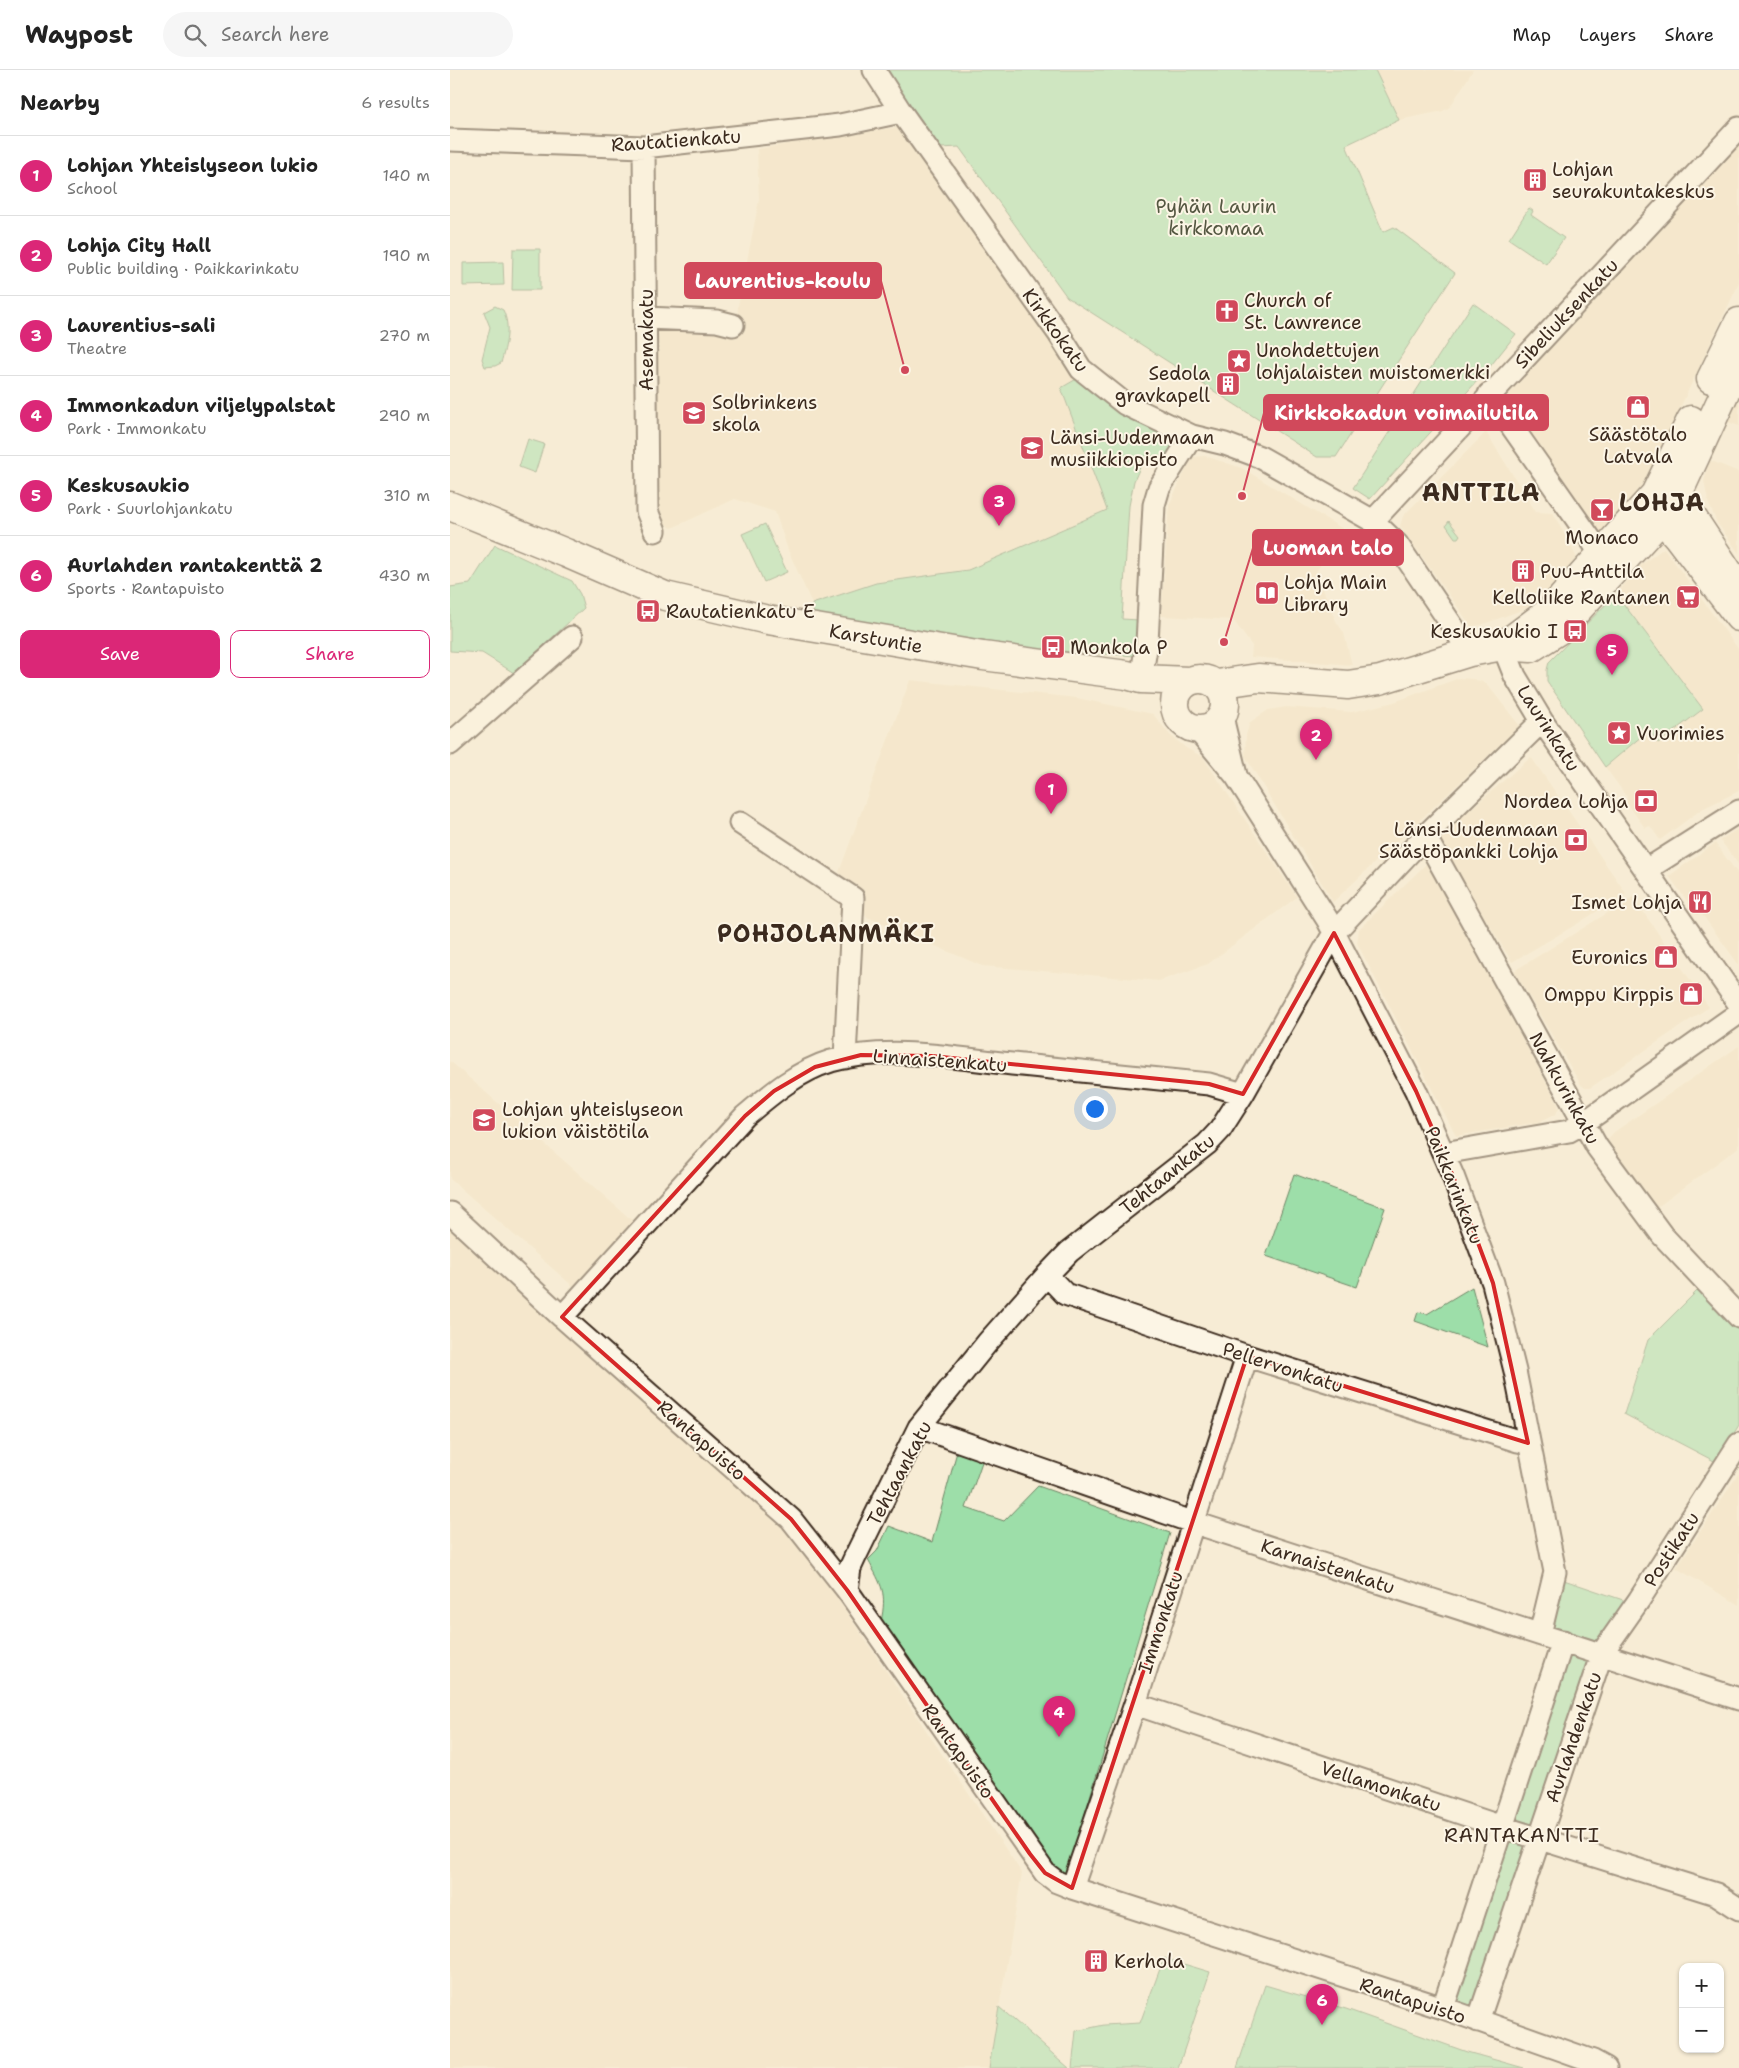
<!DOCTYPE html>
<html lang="en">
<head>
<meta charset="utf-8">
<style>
	:root { --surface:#fff; --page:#f6f6f6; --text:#222; --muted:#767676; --line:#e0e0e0; --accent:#db2777 }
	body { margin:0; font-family:"Shantell Sans",sans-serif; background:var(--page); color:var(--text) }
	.controls { position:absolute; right:15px; bottom:15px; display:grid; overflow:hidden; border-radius:10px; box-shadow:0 1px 4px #0004 }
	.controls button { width:45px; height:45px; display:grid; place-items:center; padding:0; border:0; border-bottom:1px solid var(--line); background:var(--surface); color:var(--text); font:25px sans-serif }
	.you { position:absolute; left:644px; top:1038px; width:18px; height:18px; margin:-12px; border:4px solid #fff; border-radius:50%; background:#1a73e8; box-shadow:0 0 0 8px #1a73e833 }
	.badge { display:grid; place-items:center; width:32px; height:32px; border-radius:50%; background:var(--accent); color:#fff; font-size:16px; font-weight:700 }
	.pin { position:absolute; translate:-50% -41px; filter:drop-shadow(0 1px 2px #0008) }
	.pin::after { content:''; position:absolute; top:26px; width:18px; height:15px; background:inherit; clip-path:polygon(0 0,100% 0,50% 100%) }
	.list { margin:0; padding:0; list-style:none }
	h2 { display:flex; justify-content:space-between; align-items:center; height:65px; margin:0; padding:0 20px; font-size:21px }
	h2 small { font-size:16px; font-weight:400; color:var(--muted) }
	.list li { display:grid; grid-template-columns:32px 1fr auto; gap:15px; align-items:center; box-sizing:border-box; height:80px; padding:0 20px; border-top:1px solid var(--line) }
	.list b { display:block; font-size:19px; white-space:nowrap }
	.list p { margin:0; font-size:16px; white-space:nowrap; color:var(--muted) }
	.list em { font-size:16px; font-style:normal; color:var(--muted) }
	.actions { display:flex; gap:10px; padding:15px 20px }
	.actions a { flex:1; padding:11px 0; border:1px solid var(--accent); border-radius:10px; text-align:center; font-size:18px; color:var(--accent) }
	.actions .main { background:var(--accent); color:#fff }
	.icon { flex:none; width:28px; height:28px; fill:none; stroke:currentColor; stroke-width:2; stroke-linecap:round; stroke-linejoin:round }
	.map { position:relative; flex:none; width:1289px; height:1998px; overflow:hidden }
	header { display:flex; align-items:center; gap:30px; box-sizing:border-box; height:70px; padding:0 25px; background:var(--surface); border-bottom:1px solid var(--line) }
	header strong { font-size:24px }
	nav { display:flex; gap:28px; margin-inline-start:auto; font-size:18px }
	.search { width:350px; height:45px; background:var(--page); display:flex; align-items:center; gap:12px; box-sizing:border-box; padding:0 18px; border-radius:28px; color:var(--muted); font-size:19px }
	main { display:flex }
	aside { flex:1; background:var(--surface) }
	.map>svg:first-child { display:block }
</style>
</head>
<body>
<header>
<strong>Waypost</strong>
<div class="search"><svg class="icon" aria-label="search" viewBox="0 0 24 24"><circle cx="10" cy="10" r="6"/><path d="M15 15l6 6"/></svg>Search here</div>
<nav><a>Map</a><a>Layers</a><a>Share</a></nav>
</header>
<main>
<aside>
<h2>Nearby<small>6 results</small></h2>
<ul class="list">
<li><span class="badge">1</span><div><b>Lohjan Yhteislyseon lukio</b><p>School</p></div><em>140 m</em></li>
<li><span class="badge">2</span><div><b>Lohja City Hall</b><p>Public building · Paikkarinkatu</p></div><em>190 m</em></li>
<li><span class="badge">3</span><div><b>Laurentius-sali</b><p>Theatre</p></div><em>270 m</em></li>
<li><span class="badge">4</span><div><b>Immonkadun viljelypalstat</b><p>Park · Immonkatu</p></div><em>290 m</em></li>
<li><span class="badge">5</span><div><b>Keskusaukio</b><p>Park · Suurlohjankatu</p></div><em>310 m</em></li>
<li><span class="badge">6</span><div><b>Aurlahden rantakenttä 2</b><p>Sports · Rantapuisto</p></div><em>430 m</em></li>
</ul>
<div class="actions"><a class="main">Save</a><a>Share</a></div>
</aside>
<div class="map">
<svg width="1289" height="1998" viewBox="0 0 1289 1998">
	<rect width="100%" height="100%" fill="#f7ecd5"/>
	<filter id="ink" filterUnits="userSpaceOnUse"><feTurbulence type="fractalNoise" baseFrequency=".02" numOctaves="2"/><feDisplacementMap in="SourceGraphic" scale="10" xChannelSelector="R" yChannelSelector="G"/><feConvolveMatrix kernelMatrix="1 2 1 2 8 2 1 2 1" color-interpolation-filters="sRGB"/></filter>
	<g filter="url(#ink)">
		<path fill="#f1e1c2" d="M925,0H1023L1000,37L993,41L949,50Z
			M450,57L630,307L611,319L657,440L518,500L426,513L362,534L338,480L325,442L285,429L222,458L209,451L203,440L202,252L287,257L288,236L309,130L307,79L394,64Z
			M1289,74V213L1198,406L1160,458L1147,464L1051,325Z
			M1287,332L1289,333V356L1278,352Z
			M1036,362L1086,442L1103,443L1127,488L1091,533L1031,555L1021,556L950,456L953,446Z
			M755,386L792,398L893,459L866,502L886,551L894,563L902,595L801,587L802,576L783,550L711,546L719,435L742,387Z
			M1259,390L1289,402V483L1267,453L1258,432L1254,411Z
			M1214,478L1289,580V721L1252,739L1210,770L1200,756L1195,758L1176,732L1177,727L1155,697L1199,660L1208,672L1253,639L1166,524L1192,494Z
			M1009,608L1023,609L1036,613L1070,656L883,832L795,686L796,665L800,652L818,640L836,637L902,642L944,632Z
			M460,610L627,628L703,644L720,665L736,678L753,687L847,827L758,894L709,911L532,896L417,847L389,802Z
			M1081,687L1176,823L1127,854L1062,892L989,774V770L993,763Z
			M1289,758V795L1270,770Z
			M1265,773L1289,805V895L1251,843L1247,845L1219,806Z
			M977,793L1107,1032L1109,1038L1106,1044L1090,1052L1006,1066L907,873L909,859Z
			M1183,827L1259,937L1140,1018H1135L1131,1015L1064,901Z
			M1289,976V1077L1202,1141L1155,1072L1164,1062Z
			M0,991L184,1152L126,1219L0,1109Z
			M0,1156L344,1464L572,1803L539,1998H0Z
			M1289,1403V1535L1226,1498Z"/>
		<path fill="#9ddea9" stroke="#6c8464" d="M436,0H925L949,50L896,75L933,162L944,157L1005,203L886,387H867L617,227L509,77L491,78Z
			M1079,138L1083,141L1081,145L1114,168L1096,194L1059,169Z
			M63,179H90V220H62Z
			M53,192L54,215L13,216V193Z
			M1023,233L1066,264L1038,299L920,429L903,418Z
			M45,236L53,240C61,257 56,275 51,293L45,296L35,297L32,289L40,257L34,242Z
			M630,307L675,345L726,373L718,387L695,386L684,411L679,436L672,549L689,550L686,586L593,580L364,546L362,534L426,513L518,500L657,440L611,318Z
			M78,369L94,374L85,403L69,397Z
			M999,451L1010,465L1008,468H1005L996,455Z
			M315,454L337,502L314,512L292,464Z
			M45,475L122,511L130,524L134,538L64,603L32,583L0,581V517L20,514Z
			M1166,524L1253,639L1208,673L1199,660L1155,697L1097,611V600L1099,592Z
			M844,1104L935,1138L907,1217L816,1186Z
			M1022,1217L1038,1277L965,1251L968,1242L977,1244Z
			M1248,1220L1289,1256V1355L1266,1392L1174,1344L1198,1270Z
			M508,1378L533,1389L516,1438L554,1451L588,1416L720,1463L617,1803H610L603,1799L431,1552C437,1522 432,1516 418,1490L427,1481L439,1456L482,1472Z
			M1108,1508L1182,1533L1150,1579L1096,1562Z
			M1115,1578L1144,1588L1026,1946L997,1936Z
			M714,1888L760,1902L728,1998H622L626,1961L654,1955L690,1953Z
			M815,1915L896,1939L1017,1982L1074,1998H787Z
			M549,1937L619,1998H539Z"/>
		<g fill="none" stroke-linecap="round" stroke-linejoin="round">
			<defs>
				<path id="minor" d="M424,0L451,42L609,264L631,299L675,334L742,366L775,374L810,387L923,451L947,474L1020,582
					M0,70L194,77L390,55L451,42
					M194,77L197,441L205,461
					M196,248L267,251L283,255
					M1039,324L1151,484
					M923,451L1289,58
					M1053,576L1065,606L1092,651L1289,934
					M691,609L697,573L704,435L709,418L742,366
					M772,647L786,705
					M747,659L786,706L877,849L966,1021L1003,1106L1043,1213L1065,1301L1105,1502L1090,1564
					M0,674L122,567
					M290,753L403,828L395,988
					M975,766L1147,1077L1212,1165L1289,1247
					M1196,800L1289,741
					M994,1083L1119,1061L1135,1052L1289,943
					M0,1143L112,1247L341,1449L397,1520L595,1803L607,1812L622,1818L993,1938L1143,1991L1156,1998
					M597,1205L615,1224L797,1286L1068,1371L1078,1373
					M112,1247L295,1046C321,1024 348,1001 381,991C439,975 504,988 562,994C628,1001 693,1007 759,1014L793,1024
					M469,1357L742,1452L1289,1629
					M397,1520L400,1498L406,1485L469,1357L537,1273L597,1205L619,1182L757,1074L770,1060L793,1024L884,863L975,766L1092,651
					M685,1634L1052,1757L1266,1824L1289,1839
					M622,1818L685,1634L797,1286
					M993,1938L1113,1571
					M1028,1951L1152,1583L1189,1530L1289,1374"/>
				<path id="major" d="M1261,309L1289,252
					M1209,425L1226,428L1244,450L1289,518
					M1206,431L1211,448L1228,467L1289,547
					M0,436L116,483L215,526L318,550L533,586L677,605L691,609L739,611
					M1053,576L1101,540L1205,424L1241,350
					M725 634a25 25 0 1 1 50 0a25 25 0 1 1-50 0Z
					M767,614L808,608L898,615L930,610L1020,582L1053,576L1081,578L1109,560L1203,458L1226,428L1289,292"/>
			</defs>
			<use href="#minor" stroke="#3b2a1e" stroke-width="25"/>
			<use href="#major" stroke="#3b2a1e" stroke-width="31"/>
			<use href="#minor" stroke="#fcf5e5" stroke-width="21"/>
			<use href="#major" stroke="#fcf5e5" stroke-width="28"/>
		</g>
	</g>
	<path d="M0 0H1289V1998H0ZM884,863L966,1021L1003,1106L1043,1213L1078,1373L797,1286L622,1818L595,1803L580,1784L397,1520L341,1449L112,1247L295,1046L324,1021L365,997L411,985L482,986L759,1014L793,1024Z" fill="#f7ecd5" fill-opacity=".55" fill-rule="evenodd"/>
	<path fill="none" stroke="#d62828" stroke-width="4" stroke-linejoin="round" d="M884,863L966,1021L1003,1106L1043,1213L1078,1373L797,1286L622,1818L595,1803L580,1784L397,1520L341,1449L112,1247L295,1046L324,1021L365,997L411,985L482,986L759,1014L793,1024Z"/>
	<defs>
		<symbol id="building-square" viewBox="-11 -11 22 22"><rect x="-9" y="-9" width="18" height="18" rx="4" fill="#d1495b" stroke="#fcf5e5"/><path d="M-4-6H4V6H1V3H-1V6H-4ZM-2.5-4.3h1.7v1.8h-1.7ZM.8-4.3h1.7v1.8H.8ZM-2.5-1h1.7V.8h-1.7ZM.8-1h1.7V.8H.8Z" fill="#fff"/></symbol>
		<symbol id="church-square" viewBox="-11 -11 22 22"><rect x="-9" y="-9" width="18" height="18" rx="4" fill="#d1495b" stroke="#fcf5e5"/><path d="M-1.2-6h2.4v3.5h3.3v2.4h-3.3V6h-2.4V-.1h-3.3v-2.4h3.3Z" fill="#fff"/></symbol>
		<symbol id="sight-square" viewBox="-11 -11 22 22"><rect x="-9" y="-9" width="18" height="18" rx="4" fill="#d1495b" stroke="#fcf5e5"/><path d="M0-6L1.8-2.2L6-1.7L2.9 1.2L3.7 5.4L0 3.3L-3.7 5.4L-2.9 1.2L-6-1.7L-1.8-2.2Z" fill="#fff"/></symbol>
		<symbol id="shop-square" viewBox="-11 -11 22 22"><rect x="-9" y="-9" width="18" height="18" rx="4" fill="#d1495b" stroke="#fcf5e5"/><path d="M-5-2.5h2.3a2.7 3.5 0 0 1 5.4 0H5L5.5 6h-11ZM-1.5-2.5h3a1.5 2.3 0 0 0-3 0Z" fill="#fff"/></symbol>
		<symbol id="school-square" viewBox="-11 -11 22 22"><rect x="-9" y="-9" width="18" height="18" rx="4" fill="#d1495b" stroke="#fcf5e5"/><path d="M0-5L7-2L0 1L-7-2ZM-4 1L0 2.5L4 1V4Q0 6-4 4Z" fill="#fff"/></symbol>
		<symbol id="bar-square" viewBox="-11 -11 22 22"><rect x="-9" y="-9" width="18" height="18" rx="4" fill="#d1495b" stroke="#fcf5e5"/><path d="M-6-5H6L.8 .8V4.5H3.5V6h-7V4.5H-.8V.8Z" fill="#fff"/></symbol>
		<symbol id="library-square" viewBox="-11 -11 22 22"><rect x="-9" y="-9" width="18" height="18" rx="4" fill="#d1495b" stroke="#fcf5e5"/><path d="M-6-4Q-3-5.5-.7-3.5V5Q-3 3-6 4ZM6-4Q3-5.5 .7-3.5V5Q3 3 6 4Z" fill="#fff"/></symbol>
		<symbol id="supermarket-square" viewBox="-11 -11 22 22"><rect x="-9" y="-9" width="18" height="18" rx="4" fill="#d1495b" stroke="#fcf5e5"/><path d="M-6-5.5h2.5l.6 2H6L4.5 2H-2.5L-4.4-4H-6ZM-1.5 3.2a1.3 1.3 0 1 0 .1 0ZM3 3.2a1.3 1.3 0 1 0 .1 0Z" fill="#fff"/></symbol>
		<symbol id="bus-square" viewBox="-11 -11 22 22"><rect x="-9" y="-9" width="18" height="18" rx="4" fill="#d1495b" stroke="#fcf5e5"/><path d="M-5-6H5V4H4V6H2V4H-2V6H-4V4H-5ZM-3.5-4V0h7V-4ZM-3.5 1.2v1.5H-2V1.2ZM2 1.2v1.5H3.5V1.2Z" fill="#fff"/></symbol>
		<symbol id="bank-square" viewBox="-11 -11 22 22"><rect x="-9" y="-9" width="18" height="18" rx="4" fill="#d1495b" stroke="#fcf5e5"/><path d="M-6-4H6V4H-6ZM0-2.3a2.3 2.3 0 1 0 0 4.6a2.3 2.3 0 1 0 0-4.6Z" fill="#fff"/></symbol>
		<symbol id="restaurant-square" viewBox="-11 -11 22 22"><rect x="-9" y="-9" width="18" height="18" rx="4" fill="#d1495b" stroke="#fcf5e5"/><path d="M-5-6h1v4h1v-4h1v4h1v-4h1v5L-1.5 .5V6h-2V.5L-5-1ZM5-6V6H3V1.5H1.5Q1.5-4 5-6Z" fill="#fff"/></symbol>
	</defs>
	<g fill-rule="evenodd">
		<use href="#building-square" x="1071" y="96" width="28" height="28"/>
		<use href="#church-square" x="763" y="227" width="28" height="28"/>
		<use href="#sight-square" x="775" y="277" width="28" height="28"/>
		<use href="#building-square" x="764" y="300" width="28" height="28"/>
		<use href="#shop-square" x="1174" y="323" width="28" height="28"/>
		<use href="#school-square" x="230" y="329" width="28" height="28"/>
		<use href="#school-square" x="568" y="364" width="28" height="28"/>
		<use href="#bar-square" x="1138" y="426" width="28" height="28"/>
		<use href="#building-square" x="1059" y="487" width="28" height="28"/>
		<use href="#library-square" x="803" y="509" width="28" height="28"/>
		<use href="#supermarket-square" x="1224" y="513" width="28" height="28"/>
		<use href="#bus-square" x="184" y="527" width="28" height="28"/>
		<use href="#bus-square" x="1111" y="547" width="28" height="28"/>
		<use href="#bus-square" x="589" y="563" width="28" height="28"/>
		<use href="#sight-square" x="1155" y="649" width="28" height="28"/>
		<use href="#bank-square" x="1182" y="717" width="28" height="28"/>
		<use href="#bank-square" x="1112" y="756" width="28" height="28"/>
		<use href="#restaurant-square" x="1236" y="818" width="28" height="28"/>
		<use href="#shop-square" x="1202" y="873" width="28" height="28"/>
		<use href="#shop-square" x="1227" y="910" width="28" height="28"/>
		<use href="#school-square" x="20" y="1036" width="28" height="28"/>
		<use href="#building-square" x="632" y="1877" width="28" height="28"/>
	</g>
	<g text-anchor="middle" stroke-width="4" stroke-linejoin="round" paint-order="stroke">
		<g font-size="19" fill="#3b2a1e" stroke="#fcf5e5">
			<text transform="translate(226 70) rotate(-4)" y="7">Rautatienkatu</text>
			<text transform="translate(1116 243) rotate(-47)" y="7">Sibeliuksenkatu</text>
			<text transform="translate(606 260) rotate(54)" y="7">Kirkkokatu</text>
			<text transform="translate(196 270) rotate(-90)" y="7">Asemakatu</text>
			<text transform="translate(426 568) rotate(10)" y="7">Karstuntie</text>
			<text transform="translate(1099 658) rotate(57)" y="7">Laurinkatu</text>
			<text transform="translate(490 990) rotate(4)" y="7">Linnaistenkatu</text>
			<text transform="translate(1115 1018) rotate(61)" y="7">Nahkurinkatu</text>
			<text transform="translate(717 1104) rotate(-39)" y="7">Tehtaankatu</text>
			<text transform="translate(1005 1115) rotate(68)" y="7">Paikkarinkatu</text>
			<text transform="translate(833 1297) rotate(18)" y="7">Pellervonkatu</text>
			<text transform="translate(252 1370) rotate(41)" y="7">Rantapuisto</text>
			<text transform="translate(449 1403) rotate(-62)" y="7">Tehtaankatu</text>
			<text transform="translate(1221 1479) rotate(-57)" y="7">Postikatu</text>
			<text transform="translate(878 1496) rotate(18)" y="7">Karnaistenkatu</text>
			<text transform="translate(710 1552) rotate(-72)" y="7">Immonkatu</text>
			<text transform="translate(1123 1667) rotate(-71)" y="7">Aurlahdenkatu</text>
			<text transform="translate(509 1681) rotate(55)" y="7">Rantapuisto</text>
			<text transform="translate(931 1716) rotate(18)" y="7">Vellamonkatu</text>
			<text transform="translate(963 1930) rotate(18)" y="7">Rantapuisto</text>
		</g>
		<g font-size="19" fill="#3b2a1e" stroke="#fcf5e5" text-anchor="start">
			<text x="1102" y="106">Lohjan<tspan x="1102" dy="22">seurakuntakeskus</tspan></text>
			<text x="794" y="237">Church of<tspan x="794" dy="22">St. Lawrence</tspan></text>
			<text x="806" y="287">Unohdettujen<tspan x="806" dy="22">lohjalaisten muistomerkki</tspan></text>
			<text x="760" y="310" text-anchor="end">Sedola<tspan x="760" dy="22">gravkapell</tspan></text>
			<text x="262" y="339">Solbrinkens<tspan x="262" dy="22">skola</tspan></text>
			<text x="1188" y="371" text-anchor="middle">Säästötalo<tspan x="1188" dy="22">Latvala</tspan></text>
			<text x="600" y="374">Länsi-Uudenmaan<tspan x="600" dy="22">musiikkiopisto</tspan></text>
			<text x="1152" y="474" text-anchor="middle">Monaco</text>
			<text x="1090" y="508">Puu-Anttila</text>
			<text x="834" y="519">Lohja Main<tspan x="834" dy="22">Library</tspan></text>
			<text x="1220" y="534" text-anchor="end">Kelloliike Rantanen</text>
			<text x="216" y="548">Rautatienkatu E</text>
			<text x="1108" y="568" text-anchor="end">Keskusaukio I</text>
			<text x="620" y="584">Monkola P</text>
			<text x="1186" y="670">Vuorimies</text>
			<text x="1178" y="738" text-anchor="end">Nordea Lohja</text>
			<text x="1108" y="766" text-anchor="end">Länsi-Uudenmaan<tspan x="1108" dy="22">Säästöpankki Lohja</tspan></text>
			<text x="1232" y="839" text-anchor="end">Ismet Lohja</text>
			<text x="1198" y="894" text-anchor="end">Euronics</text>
			<text x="1224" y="931" text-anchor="end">Omppu Kirppis</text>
			<text x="52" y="1046">Lohjan yhteislyseon<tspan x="52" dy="22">lukion väistötila</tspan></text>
			<text x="664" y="1898">Kerhola</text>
		</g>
		<g font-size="19" fill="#545741" stroke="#fcf5e5">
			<text x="766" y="143">Pyhän Laurin<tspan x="766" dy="22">kirkkomaa</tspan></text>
		</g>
		<g font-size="20" letter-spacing="1" fill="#3b2a1e" stroke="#fcf5e5">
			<text x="1072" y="1772">RANTAKANTTI</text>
		</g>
		<g font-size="24" font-weight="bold" letter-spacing="1" fill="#3b2a1e" stroke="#fcf5e5">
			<text x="1031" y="431">ANTTILA</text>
			<text x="1212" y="441">LOHJA</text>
			<text x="376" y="872">POHJOLANMÄKI</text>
		</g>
	</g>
	<path fill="none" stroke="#d1495b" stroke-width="2" d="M455 300L431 211M792 426L814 343M774 572L803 478"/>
	<g fill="#d1495b" stroke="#fcf5e5" stroke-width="2">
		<circle cx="455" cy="300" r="5"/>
		<circle cx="792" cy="426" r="5"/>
		<circle cx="774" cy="572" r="5"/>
	</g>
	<g fill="#d1495b" stroke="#d1495b" stroke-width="2">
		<rect x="235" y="193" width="196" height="35" rx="5"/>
		<rect x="814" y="325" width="284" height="35" rx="5"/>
		<rect x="803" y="460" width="150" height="35" rx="5"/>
	</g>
	<g font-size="20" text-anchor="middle" font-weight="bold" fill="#fff">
		<text x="333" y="218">Laurentius-koulu</text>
		<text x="956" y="350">Kirkkokadun voimailutila</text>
		<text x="878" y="485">Luoman talo</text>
	</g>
</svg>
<div class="controls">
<button>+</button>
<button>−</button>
</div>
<div class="you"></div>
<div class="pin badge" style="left:601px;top:744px">1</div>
<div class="pin badge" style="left:866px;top:690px">2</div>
<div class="pin badge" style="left:549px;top:456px">3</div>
<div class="pin badge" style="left:609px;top:1667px">4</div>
<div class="pin badge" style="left:1162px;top:605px">5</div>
<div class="pin badge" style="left:872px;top:1955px">6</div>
</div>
</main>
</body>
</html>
